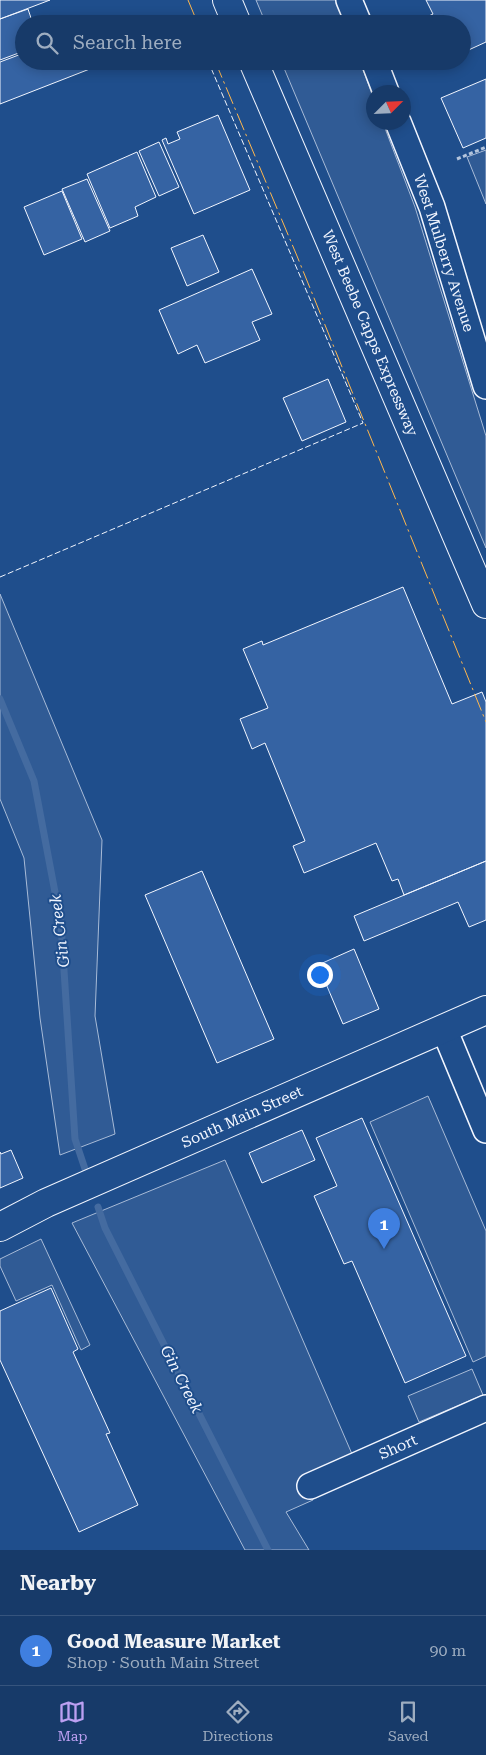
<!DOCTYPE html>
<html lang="en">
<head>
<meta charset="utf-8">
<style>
	:root { --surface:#173a69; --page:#244571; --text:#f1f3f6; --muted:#9eadc0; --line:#36547d; --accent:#bca0f2 }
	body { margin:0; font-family:"Roboto Serif",serif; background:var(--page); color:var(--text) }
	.compass { position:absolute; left:366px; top:85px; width:45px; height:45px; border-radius:50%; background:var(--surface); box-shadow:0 2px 12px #0003; rotate:66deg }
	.you { position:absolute; left:319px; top:974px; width:18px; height:18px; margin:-12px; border:4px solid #fff; border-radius:50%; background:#1a73e8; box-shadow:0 0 0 8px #1a73e833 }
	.badge { display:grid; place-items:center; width:32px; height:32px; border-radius:50%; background:var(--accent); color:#fff; font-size:16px; font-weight:700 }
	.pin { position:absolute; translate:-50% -41px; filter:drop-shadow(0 1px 2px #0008) }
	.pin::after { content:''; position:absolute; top:26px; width:18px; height:15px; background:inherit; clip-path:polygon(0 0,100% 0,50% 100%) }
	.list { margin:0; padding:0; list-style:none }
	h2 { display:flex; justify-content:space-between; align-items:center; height:65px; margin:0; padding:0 20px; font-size:21px }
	h2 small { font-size:16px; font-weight:400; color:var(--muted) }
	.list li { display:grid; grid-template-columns:32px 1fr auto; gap:15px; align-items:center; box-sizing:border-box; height:70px; padding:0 20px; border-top:1px solid var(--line) }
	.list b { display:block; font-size:19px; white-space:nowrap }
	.list p { margin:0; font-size:16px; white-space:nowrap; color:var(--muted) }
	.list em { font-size:16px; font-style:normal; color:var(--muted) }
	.icon { flex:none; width:28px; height:28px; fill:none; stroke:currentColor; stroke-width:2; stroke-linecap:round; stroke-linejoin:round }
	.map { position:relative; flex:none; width:486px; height:1550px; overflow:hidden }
	.search { position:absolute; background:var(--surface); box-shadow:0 2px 12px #0003; left:15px; right:15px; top:15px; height:55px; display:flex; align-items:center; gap:12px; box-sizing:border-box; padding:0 18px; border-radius:28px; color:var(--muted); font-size:19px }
	.sheet { height:135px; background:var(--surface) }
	nav { display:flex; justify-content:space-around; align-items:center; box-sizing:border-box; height:70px; border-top:1px solid var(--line); background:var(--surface); font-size:14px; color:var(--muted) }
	nav a { display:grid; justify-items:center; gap:2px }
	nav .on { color:var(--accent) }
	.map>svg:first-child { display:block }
</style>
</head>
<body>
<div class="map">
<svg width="486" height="1550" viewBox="0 0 486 1550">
	<rect width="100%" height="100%" fill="#1f4e8c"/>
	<path fill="#305b95" stroke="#a8bbd7" d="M256,0H337L346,24H266Z
		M281,61H360L373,97L374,122L383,123L415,207L486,436V548Z
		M486,150V204L467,157Z
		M0,594L102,840L95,1016L115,1134L60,1155L40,1018L24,858L0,799Z
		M428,1096L486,1231V1356L473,1362L370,1122Z
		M225,1160L352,1454L302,1476L313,1500L286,1512L309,1550H245L72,1223Z
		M41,1239L90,1345L81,1350L52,1285L16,1301L0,1266V1259Z
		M472,1369L483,1395L419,1422L408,1396Z"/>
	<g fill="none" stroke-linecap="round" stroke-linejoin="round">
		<path stroke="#446ba0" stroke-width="7" d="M0,699L34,781L61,924L75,1139L85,1169
			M98,1207L105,1228L268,1550"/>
	</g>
	<path fill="#3563a3" stroke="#f2f6ff" d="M0,0H50L0,19Z
		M426,0H486V42L462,53V24H412L433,14Z
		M28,9L33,24H24V51L0,60V19Z
		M24,53V61H98L100,65L0,104V62Z
		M427,61H445L430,68Z
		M486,79V138L463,148L441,98Z
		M218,115L250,190L194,214L162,140L166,138L168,144L180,139L177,132Z
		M159,142L179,187L159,196L139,151Z
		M137,152L156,197L135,207L138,216L110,228L87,174Z
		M87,179L110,231L85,242L62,189Z
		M62,191L82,239L44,255L24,207Z
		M203,235L219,272L187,286L171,248Z
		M252,269L272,314L252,322L260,340L205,363L197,345L178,354L159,310Z
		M328,379L346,422L302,441L283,398Z
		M403,587L452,704L482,692L486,702V861L404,895L398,879L392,881L376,843L304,873L293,846L305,841L265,743L252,749L240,719L268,708L243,649L262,641L263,645Z
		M486,861V920L469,927L458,902L364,941L354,916Z
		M202,871L274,1039L217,1063L145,895Z
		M354,949L379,1009L343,1024L318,965Z
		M362,1118L466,1356L405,1383L352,1261L344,1264L314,1196L337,1186L316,1138Z
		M302,1130L315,1160L262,1183L249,1153Z
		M11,1150L23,1178L0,1188V1152L1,1154Z
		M51,1288L78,1349L73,1352L110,1433L106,1434L138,1505L79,1532L0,1360V1311Z"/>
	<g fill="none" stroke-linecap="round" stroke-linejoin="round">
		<defs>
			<path id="minor" d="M349,0L359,24
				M374,61L386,92
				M398,122L432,207L486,386
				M444,1029L486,1130
				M310,1486L486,1408"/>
			<path id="major" d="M227,0L237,24
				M253,61L486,604
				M0,1227L46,1203L486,1010"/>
		</defs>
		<use href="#minor" stroke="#f2f6ff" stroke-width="28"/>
		<use href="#major" stroke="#f2f6ff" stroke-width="30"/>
		<path stroke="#b3c4dc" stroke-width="3" stroke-dasharray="4 2.5" stroke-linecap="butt" d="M457,159L486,147"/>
		<use href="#minor" stroke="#1f4e8c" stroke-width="25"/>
		<use href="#major" stroke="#1f4e8c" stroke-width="28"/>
		<path stroke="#f2f6ff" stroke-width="1" stroke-dasharray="6 2.5" stroke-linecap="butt" d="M174,24L189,17L192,24
			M0,577L363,423L208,61"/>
		<path stroke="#ffb74d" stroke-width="1" stroke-dasharray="18 4 2.5 4" stroke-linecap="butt" d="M188,0L198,24
			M215,61L297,256L486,722"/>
	</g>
	<g text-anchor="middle" stroke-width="4" stroke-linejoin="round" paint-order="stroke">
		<g font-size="15" fill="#f2f6ff" stroke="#1f4e8c">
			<text transform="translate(444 253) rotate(72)" y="5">West Mulberry Avenue</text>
			<text transform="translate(370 333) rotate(67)" y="5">West Beebe Capps Expressway</text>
			<text transform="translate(242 1117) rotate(-24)" y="5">South Main Street</text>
			<text transform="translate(398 1447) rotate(-24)" y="5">Short</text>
		</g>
		<g font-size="16" font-style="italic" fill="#f2f6ff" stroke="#1f4e8c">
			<text transform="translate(59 931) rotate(-97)" y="6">Gin Creek</text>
			<text transform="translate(182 1379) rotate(63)" y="6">Gin Creek</text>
		</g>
	</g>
</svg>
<svg class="compass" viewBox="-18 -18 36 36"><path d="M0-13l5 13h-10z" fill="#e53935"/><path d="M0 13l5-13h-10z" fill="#9eadc0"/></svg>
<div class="you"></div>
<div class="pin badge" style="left:384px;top:1249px;background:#3f7fe0">1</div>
<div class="search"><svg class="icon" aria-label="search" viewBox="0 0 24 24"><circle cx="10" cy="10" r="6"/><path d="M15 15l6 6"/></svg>Search here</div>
</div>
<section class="sheet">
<h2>Nearby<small></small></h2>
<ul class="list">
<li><span class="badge" style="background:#3f7fe0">1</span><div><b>Good Measure Market</b><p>Shop · South Main Street</p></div><em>90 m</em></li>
</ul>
</section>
<nav>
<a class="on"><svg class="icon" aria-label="map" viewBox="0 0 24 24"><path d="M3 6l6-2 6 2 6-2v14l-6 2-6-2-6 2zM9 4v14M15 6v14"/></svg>Map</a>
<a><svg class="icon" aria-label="directions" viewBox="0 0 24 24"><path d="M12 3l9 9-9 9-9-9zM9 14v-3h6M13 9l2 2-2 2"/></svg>Directions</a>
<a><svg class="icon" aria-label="saved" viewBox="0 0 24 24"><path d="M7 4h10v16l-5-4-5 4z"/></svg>Saved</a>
</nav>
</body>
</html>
